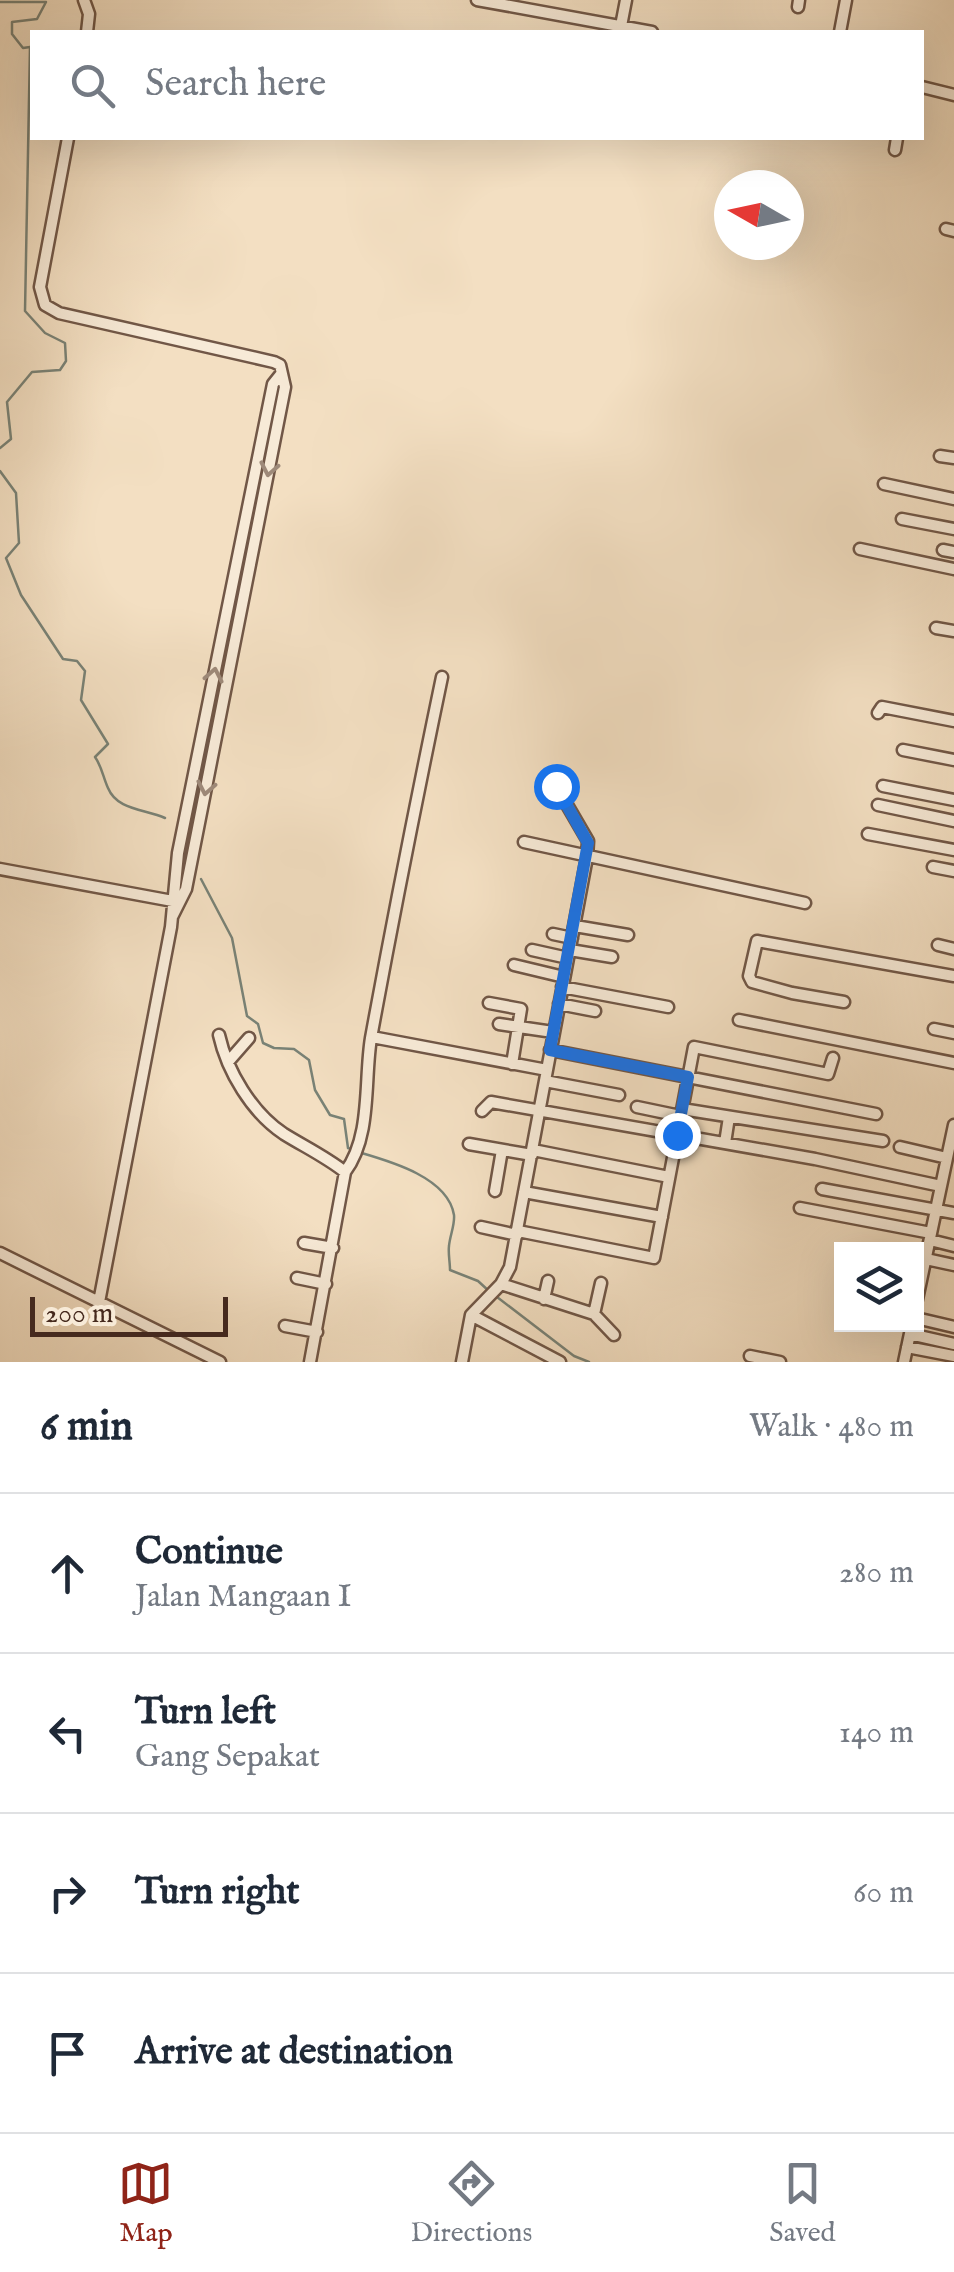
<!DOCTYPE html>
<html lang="en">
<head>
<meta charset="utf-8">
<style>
	:root { --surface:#fff; --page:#f6f6f7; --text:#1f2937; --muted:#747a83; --line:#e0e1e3; --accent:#8f2418 }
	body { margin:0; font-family:"IM FELL English",serif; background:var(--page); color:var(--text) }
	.controls { position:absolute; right:30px; bottom:30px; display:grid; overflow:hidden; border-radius:0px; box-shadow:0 10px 40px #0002 }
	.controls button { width:90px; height:90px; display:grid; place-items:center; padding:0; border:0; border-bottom:2px solid var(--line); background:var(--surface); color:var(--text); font:50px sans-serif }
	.compass { position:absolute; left:714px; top:170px; width:90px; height:90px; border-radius:50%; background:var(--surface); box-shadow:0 10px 40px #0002; rotate:279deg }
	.scale { position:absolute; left:30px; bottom:25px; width:198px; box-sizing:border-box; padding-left:10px; border:5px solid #462a1e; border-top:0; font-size:28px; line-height:35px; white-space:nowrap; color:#462a1e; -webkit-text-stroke:8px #f7ead7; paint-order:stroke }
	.stop { position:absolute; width:30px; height:30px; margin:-22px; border:8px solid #1a73e8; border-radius:50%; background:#fff }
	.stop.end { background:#1a73e8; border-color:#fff; box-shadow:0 2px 10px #0008 }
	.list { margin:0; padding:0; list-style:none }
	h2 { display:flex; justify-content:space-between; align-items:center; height:130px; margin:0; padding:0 40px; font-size:42px }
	h2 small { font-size:32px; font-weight:400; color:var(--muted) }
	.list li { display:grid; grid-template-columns:65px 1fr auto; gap:30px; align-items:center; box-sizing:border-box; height:160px; padding:0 40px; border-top:2px solid var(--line) }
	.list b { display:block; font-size:38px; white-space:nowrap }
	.list p { margin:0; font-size:32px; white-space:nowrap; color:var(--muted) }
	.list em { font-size:32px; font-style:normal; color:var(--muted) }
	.icon { flex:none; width:55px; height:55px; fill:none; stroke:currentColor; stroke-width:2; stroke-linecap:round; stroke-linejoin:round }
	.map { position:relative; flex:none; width:954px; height:1362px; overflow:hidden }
	.search { position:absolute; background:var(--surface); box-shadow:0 10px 40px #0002; left:30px; right:30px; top:30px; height:110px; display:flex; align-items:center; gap:25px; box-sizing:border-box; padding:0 35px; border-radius:0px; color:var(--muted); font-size:38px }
	.sheet { height:770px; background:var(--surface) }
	nav { display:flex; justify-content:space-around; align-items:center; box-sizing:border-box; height:140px; border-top:2px solid var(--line); background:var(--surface); font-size:28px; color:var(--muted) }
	nav a { display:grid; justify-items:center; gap:5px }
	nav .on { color:var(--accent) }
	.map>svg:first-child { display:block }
</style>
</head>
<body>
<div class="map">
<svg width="954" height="1362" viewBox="0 0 954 1362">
	<rect width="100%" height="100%" fill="#f3dfc2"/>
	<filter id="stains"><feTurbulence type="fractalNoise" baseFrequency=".002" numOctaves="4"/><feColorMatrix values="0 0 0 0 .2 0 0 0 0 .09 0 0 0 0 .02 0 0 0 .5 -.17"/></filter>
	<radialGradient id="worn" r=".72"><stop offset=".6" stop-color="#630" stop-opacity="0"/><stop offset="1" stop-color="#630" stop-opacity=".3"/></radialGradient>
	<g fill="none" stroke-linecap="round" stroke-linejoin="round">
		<path stroke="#798276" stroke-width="2.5" d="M0,2H46L37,19L12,22V34L23,48L30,47L25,311L45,333L65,343L66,361L60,370L32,372L7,402L11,439L0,448
			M0,471L16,493L19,543L6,558L21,595L63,659L77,661L85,671L81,700L108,744L95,757C102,767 103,777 108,788C117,810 144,809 165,818
			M201,879L232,938L247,1016L258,1024L263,1043L274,1048L294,1049L309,1060L315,1090L330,1115L344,1119L348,1148L351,1149
			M358,1152C389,1161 448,1177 454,1215C455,1225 450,1235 449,1246C448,1253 450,1262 450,1270L478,1281L490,1292
			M497,1297L574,1356L589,1362"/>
		<defs>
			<path id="minor" d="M84,0L89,14L87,32
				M477,0L652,32
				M798,7L799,0
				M621,26L626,0
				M840,32L846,0
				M922,87L954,95
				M68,138L40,287L45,305L59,313L274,362L280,365L285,387L186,889L172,917
				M895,150L897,138
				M946,229L954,231
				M940,456L954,458
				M884,484L954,499
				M902,519L954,529
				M860,549L954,569
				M943,550L954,552
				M936,628L954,631
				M878,713L882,707L954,721
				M903,750L954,760
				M883,786L954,800
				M878,805L954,821
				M868,834L954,850
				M524,842L805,903
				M933,867L954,871
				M0,869L178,902
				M575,926L628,935
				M553,934L572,938
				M938,945L954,949
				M532,950L568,958
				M570,950L612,957
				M514,965L564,977
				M562,987L668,1007
				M844,1002L792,993L752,982L749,976L757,941L954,976
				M489,1003L521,1009L512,1064
				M559,1004L595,1011
				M739,1020L954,1063
				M499,1024L553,1032
				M934,1029L954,1033
				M219,1035C227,1071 252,1113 284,1134C305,1147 326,1157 345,1172
				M372,1037L547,1070
				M550,1050L876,1114
				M228,1062L249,1038
				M545,1081L619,1095
				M637,1107L680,1116
				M682,1109L883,1141
				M482,1111L491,1102L815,1159L941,1186
				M725,1143L729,1117
				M469,1144L532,1155
				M900,1147L947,1158
				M533,1150L669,1177
				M822,1189L954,1213
				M495,1191L502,1150
				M524,1192L662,1217
				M800,1208L931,1233
				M481,1227L517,1235
				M518,1231L654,1258L694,1047L828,1074L833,1058
				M930,1240L954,1246
				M304,1243L333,1248
				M0,1253L220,1362
				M926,1259L954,1265
				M297,1278L326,1284
				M501,1284L594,1314L614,1335
				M544,1299L548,1281
				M99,1302L171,927L178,853L273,384L281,374
				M916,1304L954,1125
				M594,1314L601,1283
				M471,1315L501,1284L510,1267L587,857L588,841L556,786
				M471,1315L560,1362
				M916,1318L954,1327
				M285,1326L317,1332
				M910,1334L954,1344
				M907,1347L954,1356
				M750,1356L780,1362
				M310,1362L345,1172C372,1136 364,1080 371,1038C393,918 417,797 442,677
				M462,1362L471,1315
				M904,1362L912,1324"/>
		</defs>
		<use href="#minor" stroke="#715747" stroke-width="15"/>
		<use href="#minor" stroke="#f7ead7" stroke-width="10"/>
	</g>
	<defs><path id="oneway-chevron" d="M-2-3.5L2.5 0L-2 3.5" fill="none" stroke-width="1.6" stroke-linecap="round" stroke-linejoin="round" transform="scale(2.5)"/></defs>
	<g stroke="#9e8a7a">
		<use href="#oneway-chevron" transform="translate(269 469) rotate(101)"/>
		<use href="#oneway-chevron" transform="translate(214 675) rotate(-79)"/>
		<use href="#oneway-chevron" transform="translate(206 788) rotate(101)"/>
	</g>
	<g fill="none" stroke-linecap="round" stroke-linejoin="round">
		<path stroke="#1a73e8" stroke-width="12" d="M556,786L588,843L550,1050L688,1077L677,1135"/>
	</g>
	<rect width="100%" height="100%" filter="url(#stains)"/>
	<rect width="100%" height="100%" fill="url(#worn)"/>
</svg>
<div class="controls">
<button><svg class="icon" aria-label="layers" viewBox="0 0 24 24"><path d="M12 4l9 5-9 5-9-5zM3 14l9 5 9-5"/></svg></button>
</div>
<svg class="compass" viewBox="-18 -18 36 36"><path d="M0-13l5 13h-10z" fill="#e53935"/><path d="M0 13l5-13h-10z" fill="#747a83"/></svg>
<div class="scale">200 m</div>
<div class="stop" style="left:556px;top:786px"></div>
<div class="stop end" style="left:677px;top:1135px"></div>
<div class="search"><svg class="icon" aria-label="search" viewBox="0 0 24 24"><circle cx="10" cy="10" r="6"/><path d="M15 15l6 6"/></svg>Search here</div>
</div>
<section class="sheet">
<h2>6 min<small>Walk · 480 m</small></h2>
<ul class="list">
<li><svg class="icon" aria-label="ahead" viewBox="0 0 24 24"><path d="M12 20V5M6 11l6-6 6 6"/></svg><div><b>Continue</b><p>Jalan Mangaan I</p></div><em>280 m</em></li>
<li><svg class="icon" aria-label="left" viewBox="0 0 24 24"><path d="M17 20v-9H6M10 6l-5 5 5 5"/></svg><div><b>Turn left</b><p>Gang Sepakat</p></div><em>140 m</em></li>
<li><svg class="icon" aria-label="right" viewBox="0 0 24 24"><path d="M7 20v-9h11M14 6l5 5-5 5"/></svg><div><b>Turn right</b></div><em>60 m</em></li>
<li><svg class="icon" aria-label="arrive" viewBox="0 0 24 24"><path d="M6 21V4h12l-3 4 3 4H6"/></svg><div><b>Arrive at destination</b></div></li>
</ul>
</section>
<nav>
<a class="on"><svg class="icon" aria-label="map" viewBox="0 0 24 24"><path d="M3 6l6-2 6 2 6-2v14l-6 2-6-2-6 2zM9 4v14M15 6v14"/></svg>Map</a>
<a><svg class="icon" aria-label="directions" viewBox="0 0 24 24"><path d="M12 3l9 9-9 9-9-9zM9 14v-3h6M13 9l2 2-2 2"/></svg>Directions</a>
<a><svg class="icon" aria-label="saved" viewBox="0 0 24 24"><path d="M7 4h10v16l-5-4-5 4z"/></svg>Saved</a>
</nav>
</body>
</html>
